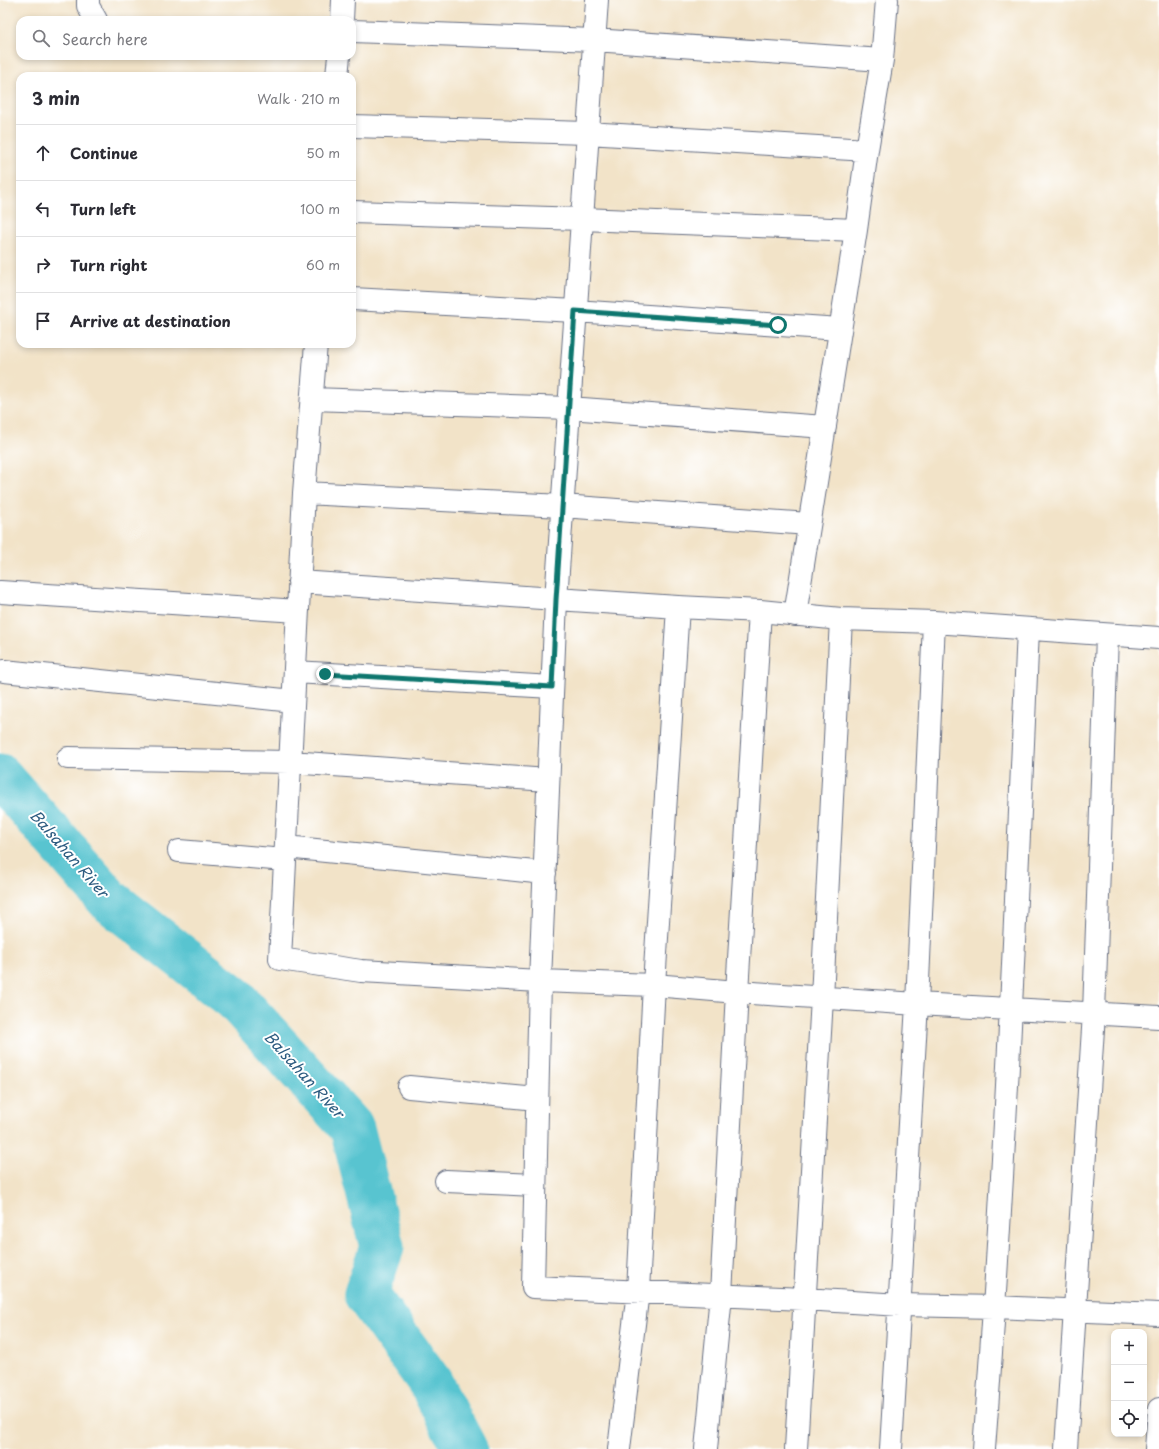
<!DOCTYPE html>
<html lang="en">
<head>
<meta charset="utf-8">
<style>
	:root { --surface:#fff; --page:#f7f7f7; --text:#2b2b33; --muted:#7c7c81; --line:#e1e1e2 }
	body { margin:0; font-family:"Playpen Sans",sans-serif; background:var(--page); color:var(--text) }
	.controls { position:absolute; right:12px; bottom:12px; display:grid; overflow:hidden; border-radius:8px; box-shadow:0 2px 6px #0003 }
	.controls button { width:36px; height:36px; display:grid; place-items:center; padding:0; border:0; border-bottom:1px solid var(--line); background:var(--surface); color:var(--text); font:20px sans-serif }
	.stop { position:absolute; width:12px; height:12px; margin:-9px; border:3px solid #0f766e; border-radius:50%; background:#fff }
	.stop.end { background:#0f766e; border-color:#fff; box-shadow:0 1px 4px #0008 }
	.list { margin:0; padding:0; list-style:none }
	h2 { display:flex; justify-content:space-between; align-items:center; height:52px; margin:0; padding:0 16px; font-size:17px }
	h2 small { font-size:13px; font-weight:400; color:var(--muted) }
	.list li { display:grid; grid-template-columns:26px 1fr auto; gap:12px; align-items:center; box-sizing:border-box; height:56px; padding:0 16px; border-top:1px solid var(--line) }
	.list b { display:block; font-size:15px; white-space:nowrap }
	.list em { font-size:13px; font-style:normal; color:var(--muted) }
	.icon { flex:none; width:22px; height:22px; fill:none; stroke:currentColor; stroke-width:2; stroke-linecap:round; stroke-linejoin:round }
	.map { position:relative; flex:none; width:1159px; height:1449px; overflow:hidden }
	.search { position:absolute; background:var(--surface); box-shadow:0 2px 6px #0003; left:16px; top:16px; width:340px; height:44px; display:flex; align-items:center; gap:10px; box-sizing:border-box; padding:0 14px; border-radius:12px; color:var(--muted); font-size:15px }
	.panel { position:absolute; background:var(--surface); box-shadow:0 2px 6px #0003; left:16px; top:72px; width:340px; height:276px; border-radius:12px }
	.map>svg:first-child { display:block }
</style>
</head>
<body>
<div class="map">
<svg width="1159" height="1449" viewBox="0 0 1159 1449">
	<rect width="100%" height="100%" fill="#fff"/>
	<filter id="ink" filterUnits="userSpaceOnUse"><feTurbulence type="fractalNoise" baseFrequency=".025" numOctaves="2"/><feDisplacementMap in="SourceGraphic" scale="8" xChannelSelector="R" yChannelSelector="G"/><feConvolveMatrix kernelMatrix="1 2 1 2 8 2 1 2 1" color-interpolation-filters="sRGB"/></filter>
	<filter id="wash" filterUnits="userSpaceOnUse"><feTurbulence type="fractalNoise" baseFrequency=".012" numOctaves="4" result="noise"/><feDisplacementMap in="SourceGraphic" scale="16" xChannelSelector="R" yChannelSelector="G"/><feGaussianBlur stdDeviation="0.9" result="paint"/><feColorMatrix in="noise" values="0 0 0 0 0 0 0 0 0 0 0 0 0 0 0 0 0 1.4 0 .05"/><feComposite in="paint" operator="in"/></filter>
	<g filter="url(#wash)">
		<rect width="100%" height="100%" fill="#f2e3c8"/>
		<g fill="none" stroke-linecap="round" stroke-linejoin="round">
			<path stroke="#58c4d0" stroke-width="45" d="M0,776L110,901L235,999L352,1128L382,1247L366,1294L430,1382L465,1449"/>
		</g>
	</g>
	<g filter="url(#ink)">
		<g fill="none" stroke-linecap="round" stroke-linejoin="round">
			<defs>
				<path id="minor" d="M88,0V6L96,20
					M597,0L556,600L540,981L533,1287L804,1299L900,1305L995,1307L1159,1314
					M342,20L343,0
					M352,31L594,40L882,60
					M337,76L339,56
					M352,126L587,133L867,150L856,230L582,219L352,212
					M867,150L882,60L887,0
					M352,299L575,311L840,329
					M312,399L569,408L825,427
					M304,493L316,344
					M809,524L562,506L304,493L280,959L361,971L540,981L654,985L737,992L917,1004L1159,1017
					M299,582L678,607L760,611L841,619L934,622L1159,638
					M0,592L298,611
					M795,615L856,230
					M4,671L293,701
					M295,672L552,687
					M68,758L290,762L548,780
					M286,847L545,873
					M179,851L285,860
					M409,1087L537,1099
					M446,1181L535,1185
					M619,1449L638,1291L654,985L678,607
					M706,1449L721,1295L737,992L760,611
					M796,1449L822,998L841,619
					M891,1449L917,1004L934,622
					M984,1449C1005,1176 1016,903 1028,629
					M1066,1449L1094,1013L1107,635
					M1156,1449L1159,1409"/>
			</defs>
			<use href="#minor" stroke="#666e83" stroke-width="24"/>
			<use href="#minor" stroke="#fff" stroke-width="22"/>
		</g>
	</g>
	<g fill="none" stroke-linecap="round" stroke-linejoin="round" filter="url(#ink)">
		<path stroke="#0f766e" stroke-width="5" d="M325,674L552,687L556,600L575,311L778,325"/>
	</g>
	<g text-anchor="middle" stroke-width="4" stroke-linejoin="round" paint-order="stroke">
		<g font-size="15" font-style="italic" fill="#2d5c80" stroke="#fff">
			<text transform="translate(69 854) rotate(49)" y="5">Balsahan River</text>
			<text transform="translate(304 1075) rotate(48)" y="5">Balsahan River</text>
		</g>
	</g>
</svg>
<div class="controls">
<button>+</button>
<button>−</button>
<button><svg class="icon" aria-label="locate" viewBox="0 0 24 24"><circle cx="12" cy="12" r="6"/><path d="M12 2v4M12 18v4M2 12h4M18 12h4"/></svg></button>
</div>
<div class="stop" style="left:778px;top:325px"></div>
<div class="stop end" style="left:325px;top:674px"></div>
<div class="search"><svg class="icon" aria-label="search" viewBox="0 0 24 24"><circle cx="10" cy="10" r="6"/><path d="M15 15l6 6"/></svg>Search here</div>
<section class="panel">
<h2>3 min<small>Walk · 210 m</small></h2>
<ul class="list">
<li><svg class="icon" aria-label="ahead" viewBox="0 0 24 24"><path d="M12 20V5M6 11l6-6 6 6"/></svg><div><b>Continue</b></div><em>50 m</em></li>
<li><svg class="icon" aria-label="left" viewBox="0 0 24 24"><path d="M17 20v-9H6M10 6l-5 5 5 5"/></svg><div><b>Turn left</b></div><em>100 m</em></li>
<li><svg class="icon" aria-label="right" viewBox="0 0 24 24"><path d="M7 20v-9h11M14 6l5 5-5 5"/></svg><div><b>Turn right</b></div><em>60 m</em></li>
<li><svg class="icon" aria-label="arrive" viewBox="0 0 24 24"><path d="M6 21V4h12l-3 4 3 4H6"/></svg><div><b>Arrive at destination</b></div></li>
</ul>
</section>
</div>
</body>
</html>
